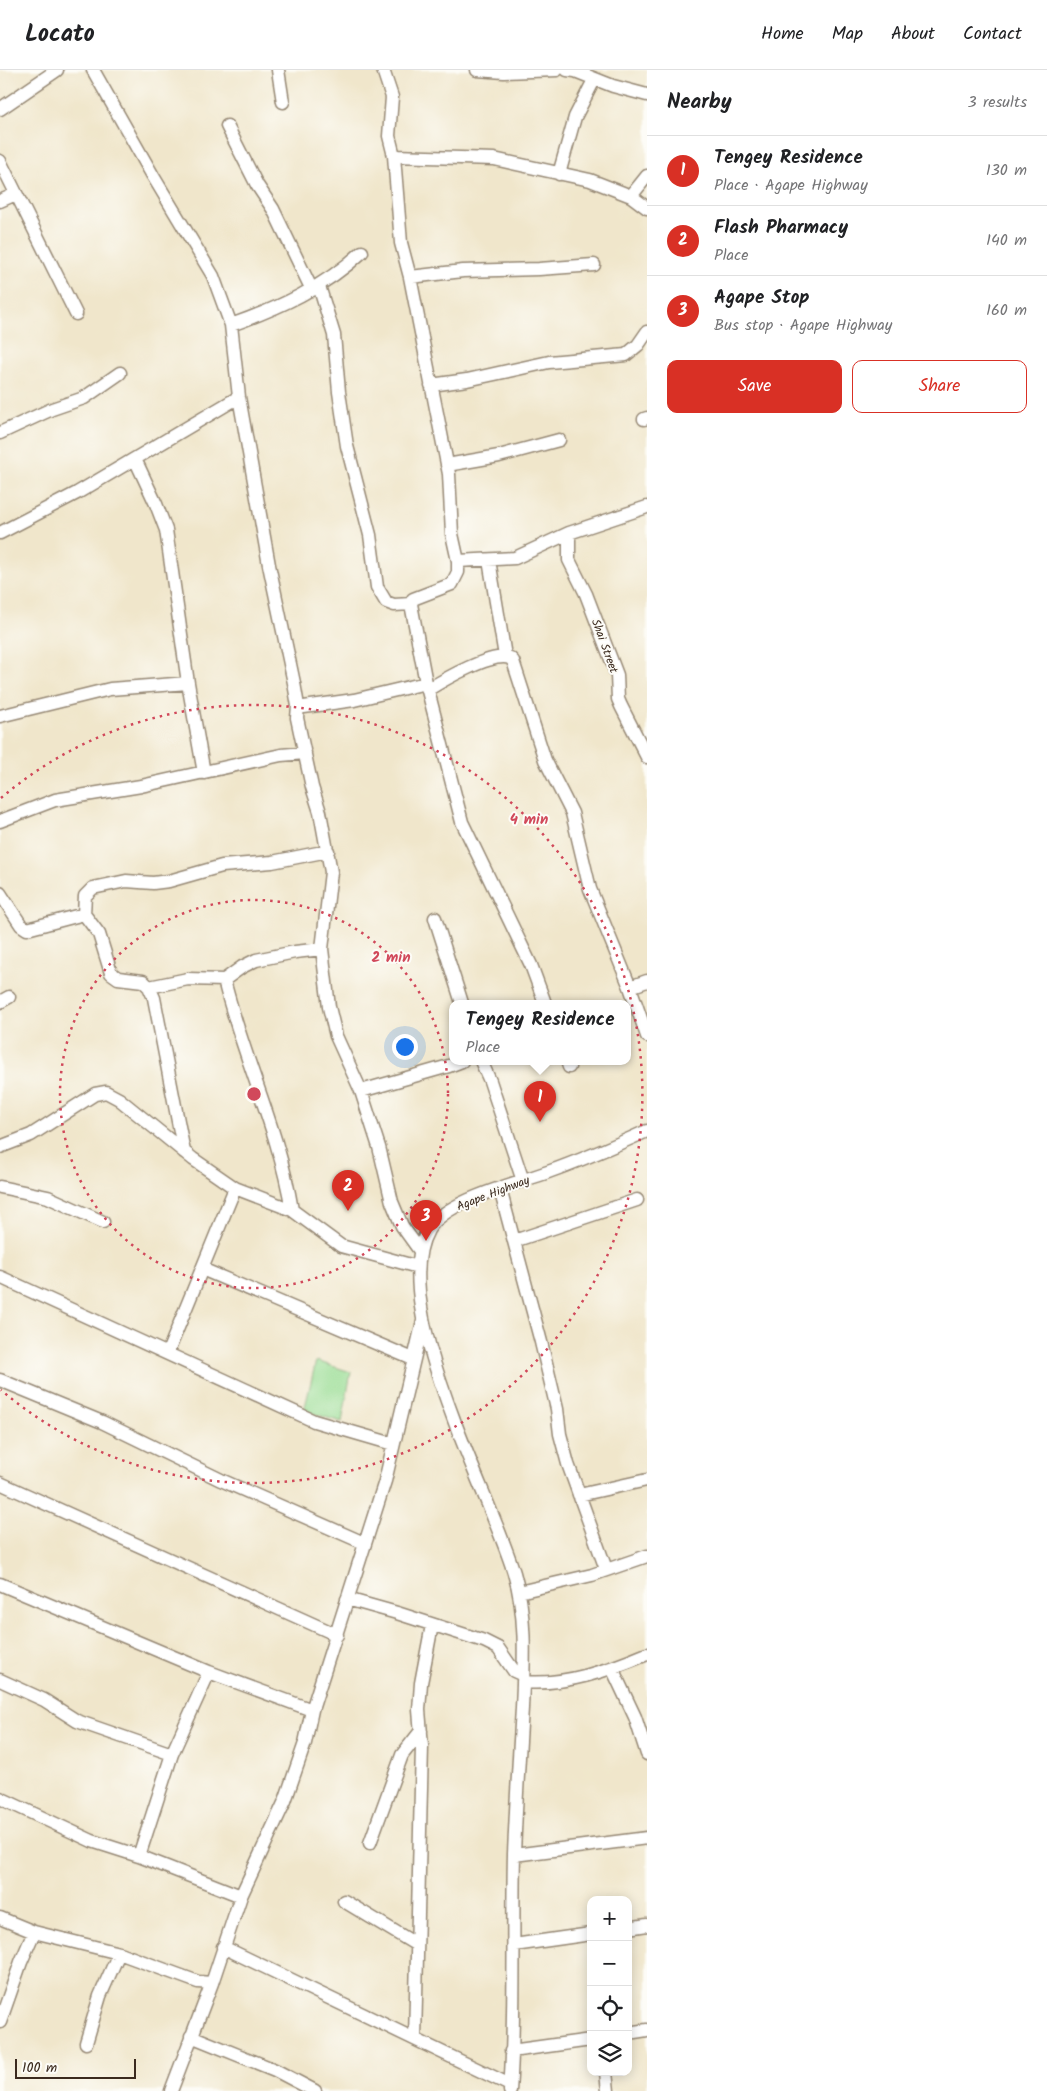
<!DOCTYPE html>
<html lang="en">
<head>
<meta charset="utf-8">
<style>
	:root { --surface:#fff; --page:#f6f6f6; --text:#202124; --muted:#757577; --line:#e0e0e0; --accent:#d93025 }
	body { margin:0; font-family:Kalam,sans-serif; background:var(--page); color:var(--text) }
	.controls { position:absolute; right:15px; bottom:15px; display:grid; overflow:hidden; border-radius:10px; box-shadow:0 2px 12px #0003 }
	.controls button { width:45px; height:45px; display:grid; place-items:center; padding:0; border:0; border-bottom:1px solid var(--line); background:var(--surface); color:var(--text); font:25px sans-serif }
	.scale { position:absolute; left:15px; bottom:12px; width:121px; box-sizing:border-box; padding-left:5px; border:2px solid #3b2a1e; border-top:0; font-size:14px; line-height:18px; white-space:nowrap; color:#3b2a1e; -webkit-text-stroke:4px #fdfcf7; paint-order:stroke }
	.you { position:absolute; left:404px; top:976px; width:18px; height:18px; margin:-12px; border:4px solid #fff; border-radius:50%; background:#1a73e8; box-shadow:0 0 0 8px #1a73e833 }
	.badge { display:grid; place-items:center; width:32px; height:32px; border-radius:50%; background:var(--accent); color:#fff; font-size:16px; font-weight:700 }
	.pin { position:absolute; translate:-50% -41px; filter:drop-shadow(0 1px 2px #0008) }
	.pin::after { content:''; position:absolute; top:26px; width:18px; height:15px; background:inherit; clip-path:polygon(0 0,100% 0,50% 100%) }
	.popup { position:absolute; left:449px; top:930px; width:182px; height:65px; box-sizing:border-box; display:grid; place-content:center; border-radius:10px; background:var(--surface); filter:drop-shadow(0 1px 4px #0005); font-size:16px; white-space:nowrap; color:var(--muted) }
	.popup b { font-size:19px; color:var(--text) }
	.popup::after { content:''; position:absolute; left:50%; top:100%; margin-left:-10px; border:10px solid transparent; border-top-color:var(--surface) }
	.list { margin:0; padding:0; list-style:none }
	h2 { display:flex; justify-content:space-between; align-items:center; height:65px; margin:0; padding:0 20px; font-size:21px }
	h2 small { font-size:16px; font-weight:400; color:var(--muted) }
	.list li { display:grid; grid-template-columns:32px 1fr auto; gap:15px; align-items:center; box-sizing:border-box; height:70px; padding:0 20px; border-top:1px solid var(--line) }
	.list b { display:block; font-size:19px; white-space:nowrap }
	.list p { margin:0; font-size:16px; white-space:nowrap; color:var(--muted) }
	.list em { font-size:16px; font-style:normal; color:var(--muted) }
	.actions { display:flex; gap:10px; padding:15px 20px }
	.actions a { flex:1; padding:11px 0; border:1px solid var(--accent); border-radius:10px; text-align:center; font-size:18px; color:var(--accent) }
	.actions .main { background:var(--accent); color:#fff }
	.icon { flex:none; width:28px; height:28px; fill:none; stroke:currentColor; stroke-width:2; stroke-linecap:round; stroke-linejoin:round }
	.map { position:relative; flex:none; width:647px; height:2021px; overflow:hidden }
	header { display:flex; align-items:center; gap:30px; box-sizing:border-box; height:70px; padding:0 25px; background:var(--surface); border-bottom:1px solid var(--line) }
	header strong { font-size:24px }
	nav { display:flex; gap:28px; margin-inline-start:auto; font-size:18px }
	main { display:flex }
	aside { flex:1; background:var(--surface) }
	.map>svg:first-child { display:block }
</style>
</head>
<body>
<header>
<strong>Locato</strong>
<nav><a>Home</a><a>Map</a><a>About</a><a>Contact</a></nav>
</header>
<main>
<div class="map">
<svg width="647" height="2021" viewBox="0 0 647 2021">
	<rect width="100%" height="100%" fill="#fdfcf7"/>
	<filter id="ink" filterUnits="userSpaceOnUse"><feTurbulence type="fractalNoise" baseFrequency=".02" numOctaves="2"/><feDisplacementMap in="SourceGraphic" scale="10" xChannelSelector="R" yChannelSelector="G"/><feConvolveMatrix kernelMatrix="1 2 1 2 8 2 1 2 1" color-interpolation-filters="sRGB"/></filter>
	<filter id="wash" filterUnits="userSpaceOnUse"><feTurbulence type="fractalNoise" baseFrequency=".0096" numOctaves="4" result="noise"/><feDisplacementMap in="SourceGraphic" scale="20" xChannelSelector="R" yChannelSelector="G"/><feGaussianBlur stdDeviation="1.12" result="paint"/><feColorMatrix in="noise" values="0 0 0 0 0 0 0 0 0 0 0 0 0 0 0 0 0 1.4 0 .05"/><feComposite in="paint" operator="in"/></filter>
	<g filter="url(#wash)">
		<rect width="100%" height="100%" fill="#f0e6cb"/>
		<path fill="#9add94" stroke="#6a8459" d="M316,1291L351,1302L342,1352L304,1341Z"/>
	</g>
	<g filter="url(#ink)">
		<g fill="none" stroke-linecap="round" stroke-linejoin="round">
			<defs>
				<path id="minor" d="M93,0L153,106L213,206L231,255L239,327L269,495L294,613L298,636L297,648L312,717L320,742L331,802L322,879L329,937L336,966L361,1021L379,1077L392,1132L402,1156L420,1181
					M278,0L283,32
					M383,0L392,27L389,66L394,86L401,173L410,207L449,404L452,464L458,491V502L452,514L413,529L411,534L426,613L462,752L531,895L545,933
					M477,0L504,2L557,0
					M567,0L575,1L613,16L647,25
					M0,39L57,0
					M227,56L257,115L273,139L312,220
					M394,86L494,89L590,110L631,126L647,138
					M0,91L76,244
					M559,104L575,47L594,10
					M631,126L647,106
					M0,131L16,124
					M410,207L463,201L539,199L594,195
					M319,216L334,265L339,322L347,376L370,465L377,517L386,532L394,535L411,534
					M231,255C279,238 325,217 362,182
					M431,315L467,310L549,292L626,285L638,275L647,262
					M644,349L647,348
					M0,363L52,339L84,328L120,303
					M135,389L156,434L166,460L188,613L204,703
					M447,395L499,386L559,370
					M0,463L77,423L239,327
					M569,463V490L586,524L617,605L618,629L621,636L647,687
					M489,490L505,586
					M458,491L515,488L569,463L647,437
					M429,619C445,609 492,582 510,588L513,591L545,690L572,743L590,819L630,917L647,966
					M298,636L304,637L354,630L426,613
					M0,646L110,619L188,613
					M0,751L55,730L141,716L281,685L305,683
					M0,823L21,855L27,859L84,844
					M435,848L462,933
					M224,910C243,988 279,1060 292,1140
					M149,917L188,909L224,910L242,897L256,890L295,882L322,879
					M630,917L647,911
					M0,932L9,927
					M481,991L490,1011L523,1111
					M567,991L569,997
					M361,1021L449,996L462,991
					M0,1077L31,1065L95,1024L106,1022L119,1029L193,1089L235,1118L292,1140L341,1176L418,1197
					M184,1082L154,928L149,917L143,911L118,908L111,903L99,864L84,844L85,826L93,818L126,811L153,813L169,811L222,796L272,792L328,781
					M0,1117L48,1127L103,1152
					M500,1119L541,1272L557,1339L560,1364L568,1394L606,1499
					M514,1171L637,1130
					M202,1199L413,1289
					M0,1207L314,1351L393,1374
					M168,1282L235,1118
					M0,1310L102,1352L221,1410L364,1473
					M0,1413L337,1565
					M579,1425L647,1410
					M0,1514L209,1602L312,1640
					M519,1522L592,1505L647,1486
					M347,1529L397,1543L484,1571L498,1578L514,1601L523,1605
					M612,1598L635,1647L647,1684
					M0,1610L44,1630L77,1651L172,1684
					M523,1612C565,1616 609,1600 647,1584
					M0,1728L92,1771L139,1786L241,1826
					M370,1773L402,1685L421,1661
					M514,1785L647,1768
					M139,1786L172,1684L209,1602
					M344,1831L417,1875
					M0,1848L34,1862L119,1883L198,1912L212,1913
					M628,1858L647,1855
					M514,1875L591,1864
					M223,1877L510,2015
					M0,1952L21,1892L34,1862
					M628,1963L647,1960
					M191,1966L275,2000L315,2021
					M415,1969L422,1676L419,1640L421,1613L432,1555
					M86,1973L100,1926L119,1883
					M511,1981L591,1970
					M606,2002L608,2021
					M171,2021L212,1913L241,1826L285,1731L305,1673L312,1640L385,1411L423,1251
					M510,2021C516,1942 512,1863 514,1784C516,1735 519,1686 522,1638C524,1593 527,1546 514,1503C491,1425 386,1234 428,1160C446,1130 515,1114 548,1102C582,1090 614,1076 647,1061"/>
			</defs>
			<use href="#minor" stroke="#968874" stroke-width="15"/>
			<use href="#minor" stroke="#fff" stroke-width="12"/>
		</g>
	</g>
	<g fill="none" stroke="#d1495b" stroke-width="2.5" stroke-dasharray="2.5 5">
		<circle cx="254" cy="1024" r="194"/>
		<path d="M1 728A389 389 0 1 1 1 1320"/>
	</g>
	<g text-anchor="middle" stroke-width="4" stroke-linejoin="round" paint-order="stroke">
		<g font-size="12" fill="#3b2a1e" stroke="#fdfcf7">
			<text transform="translate(605 576) rotate(70)" y="4">Shai Street</text>
			<text transform="translate(493 1123) rotate(-21)" y="4">Agape Highway</text>
		</g>
	</g>
	<circle cx="254" cy="1024" r="8" fill="#d1495b" stroke="#fdfcf7" stroke-width="2.5"/>
	<g font-size="15" text-anchor="middle" font-weight="bold" fill="#d1495b" stroke="#fdfcf7" stroke-width="4" stroke-linejoin="round" paint-order="stroke">
		<text x="529" y="754">4 min</text>
		<text x="391" y="892">2 min</text>
	</g>
</svg>
<div class="controls">
<button>+</button>
<button>−</button>
<button><svg class="icon" aria-label="locate" viewBox="0 0 24 24"><circle cx="12" cy="12" r="6"/><path d="M12 2v4M12 18v4M2 12h4M18 12h4"/></svg></button>
<button><svg class="icon" aria-label="layers" viewBox="0 0 24 24"><path d="M12 4l9 5-9 5-9-5zM3 14l9 5 9-5"/></svg></button>
</div>
<div class="scale">100 m</div>
<div class="you"></div>
<div class="pin badge" style="left:540px;top:1052px">1</div>
<div class="popup"><b>Tengey Residence</b>Place</div>
<div class="pin badge" style="left:348px;top:1141px">2</div>
<div class="pin badge" style="left:426px;top:1171px">3</div>
</div>
<aside>
<h2>Nearby<small>3 results</small></h2>
<ul class="list">
<li><span class="badge">1</span><div><b>Tengey Residence</b><p>Place · Agape Highway</p></div><em>130 m</em></li>
<li><span class="badge">2</span><div><b>Flash Pharmacy</b><p>Place</p></div><em>140 m</em></li>
<li><span class="badge">3</span><div><b>Agape Stop</b><p>Bus stop · Agape Highway</p></div><em>160 m</em></li>
</ul>
<div class="actions"><a class="main">Save</a><a>Share</a></div>
</aside>
</main>
</body>
</html>
